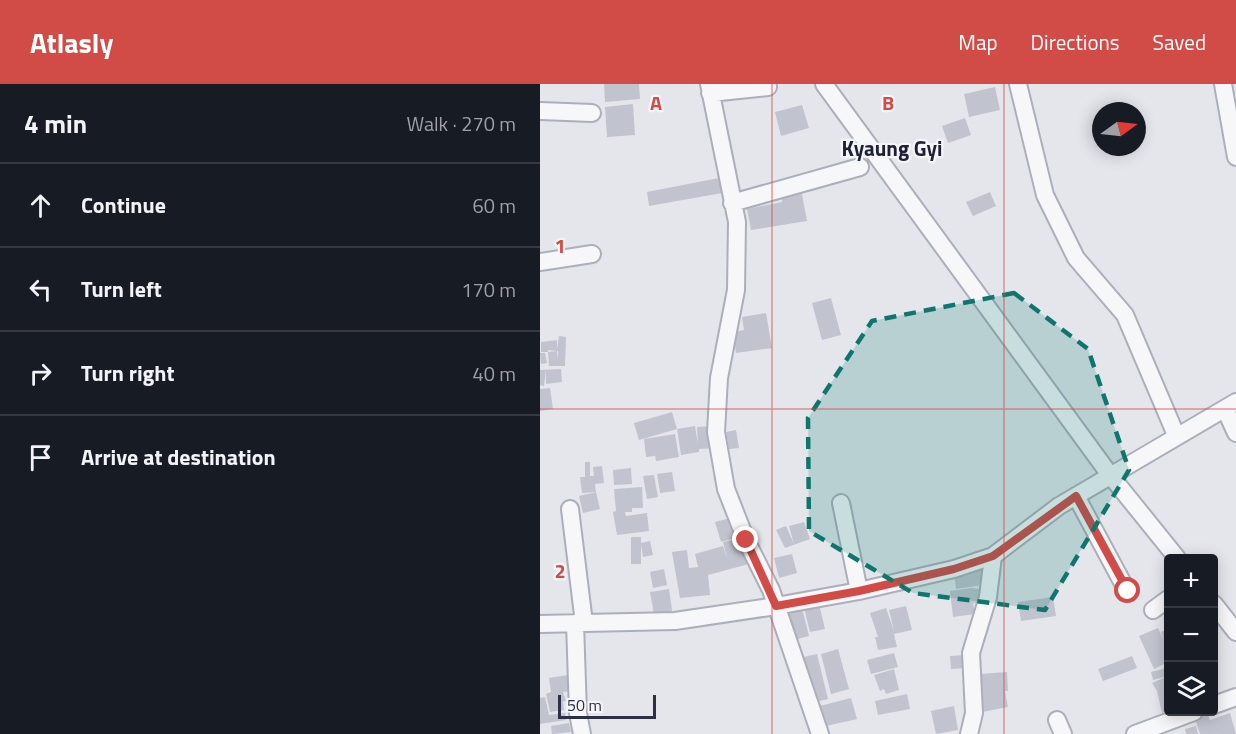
<!DOCTYPE html>
<html lang="en">
<head>
<meta charset="utf-8">
<style>
	:root { --surface:#171b24; --page:#20242c; --text:#f1f3f6; --muted:#9ea1a6; --line:#363941; --accent:#d24c47 }
	body { margin:0; font-family:"Titillium Web",sans-serif; background:var(--page); color:var(--text) }
	.controls { position:absolute; right:18px; bottom:18px; display:grid; overflow:hidden; border-radius:6px; box-shadow:0 3px 15px #0003 }
	.controls button { width:54px; height:54px; display:grid; place-items:center; padding:0; border:0; border-bottom:2px solid var(--line); background:var(--surface); color:var(--text); font:30px sans-serif }
	.compass { position:absolute; left:552px; top:18px; width:54px; height:54px; border-radius:50%; background:var(--surface); box-shadow:0 3px 15px #0003; rotate:75deg }
	.scale { position:absolute; left:18px; bottom:15px; width:98px; box-sizing:border-box; padding-left:6px; border:3px solid #2b3045; border-top:0; font-size:16px; line-height:21px; white-space:nowrap; color:#2b3045; -webkit-text-stroke:4px #f4f5f9; paint-order:stroke }
	.stop { position:absolute; width:18px; height:18px; margin:-14px; border:4px solid #d24c47; border-radius:50%; background:#fff }
	.stop.end { background:#d24c47; border-color:#fff; box-shadow:0 2px 6px #0008 }
	.list { margin:0; padding:0; list-style:none }
	h2 { display:flex; justify-content:space-between; align-items:center; height:78px; margin:0; padding:0 24px; font-size:26px }
	h2 small { font-size:20px; font-weight:400; color:var(--muted) }
	.list li { display:grid; grid-template-columns:39px 1fr auto; gap:18px; align-items:center; box-sizing:border-box; height:84px; padding:0 24px; border-top:2px solid var(--line) }
	.list b { display:block; font-size:22px; white-space:nowrap }
	.list em { font-size:20px; font-style:normal; color:var(--muted) }
	.icon { flex:none; width:33px; height:33px; fill:none; stroke:currentColor; stroke-width:2; stroke-linecap:round; stroke-linejoin:round }
	.map { position:relative; flex:none; width:696px; height:650px; overflow:hidden }
	header { display:flex; align-items:center; gap:36px; box-sizing:border-box; height:84px; padding:0 30px; background:var(--accent); color:#fff }
	header strong { font-size:28px }
	nav { display:flex; gap:33px; margin-inline-start:auto; font-size:21px }
	main { display:flex }
	aside { flex:1; background:var(--surface) }
	.map>svg:first-child { display:block }
</style>
</head>
<body>
<header>
<strong>Atlasly</strong>
<nav><a>Map</a><a>Directions</a><a>Saved</a></nav>
</header>
<main>
<aside>
<h2>4 min<small>Walk · 270 m</small></h2>
<ul class="list">
<li><svg class="icon" aria-label="ahead" viewBox="0 0 24 24"><path d="M12 20V5M6 11l6-6 6 6"/></svg><div><b>Continue</b></div><em>60 m</em></li>
<li><svg class="icon" aria-label="left" viewBox="0 0 24 24"><path d="M17 20v-9H6M10 6l-5 5 5 5"/></svg><div><b>Turn left</b></div><em>170 m</em></li>
<li><svg class="icon" aria-label="right" viewBox="0 0 24 24"><path d="M7 20v-9h11M14 6l5 5-5 5"/></svg><div><b>Turn right</b></div><em>40 m</em></li>
<li><svg class="icon" aria-label="arrive" viewBox="0 0 24 24"><path d="M6 21V4h12l-3 4 3 4H6"/></svg><div><b>Arrive at destination</b></div></li>
</ul>
</aside>
<div class="map">
<svg width="696" height="650" viewBox="0 0 696 650">
	<rect width="100%" height="100%" fill="#e4e6ec"/>
	<path fill="#c1c4cf" d="M64,0H99L100,15L65,18Z
		M455,3L460,26L429,33L424,10Z
		M93,20L95,51L67,53L65,23Z
		M262,21L269,44L241,52L235,28Z
		M425,34L431,51L408,59L402,42Z
		M179,94L182,109L109,122L107,108Z
		M450,108L456,122L433,132L426,118Z
		M262,110L267,137L211,146L207,125L242,118V114Z
		M291,214L301,251L282,256L272,219Z
		M226,229L232,264L196,269L193,248L204,246L202,233Z
		M19,252L26,253L25,282H9L8,268L17,267L18,277V267L8,266V268H1V258L17,256V265Z
		M0,269H5L7,279L1,280Z
		M21,285L22,298L6,300V286L4,302L0,301V286Z
		M10,304L13,325L0,327V305Z
		M132,328L137,345L155,342L158,360L157,343L172,342L174,364L159,365V368L141,371L137,345L99,356L94,339Z
		M196,346L199,364L189,365L186,348Z
		M135,350L139,373L116,377L114,365L115,372L106,373L104,355Z
		M45,378H50V392H54L53,383L62,382L64,399L55,400L56,408L42,409L40,393H45Z
		M91,384L92,400L74,401L73,386Z
		M132,388L135,407L120,409L117,390Z
		M114,391L118,413L107,415L103,392Z
		M102,403L103,424H92V428H85L86,432L107,429L109,447L77,451L73,428L76,427L74,405Z
		M56,408L60,425L43,429L39,412Z
		M194,433L199,453L181,458L175,438Z
		M264,438L270,455L245,464L236,446L246,442L254,460L249,442Z
		M91,453H101V459L110,457L113,471L103,473L101,461V480H91Z
		M203,454L209,480L168,491L170,511L140,514L132,468L147,466L149,484L158,483L155,470L183,462L187,474L183,458Z
		M252,470L257,489L239,494L234,474Z
		M124,485L127,501L113,504L110,488Z
		M447,485L449,500L416,505L414,490Z
		M431,504L441,505V520L433,519L435,530L413,533L410,507Z
		M129,505L133,533L115,536L110,508Z
		M513,513L516,532L481,537L478,518Z
		M261,520L269,552L254,556L246,524Z
		M279,520L285,545L270,548L264,524Z
		M366,522L372,546L354,550L357,563L338,566L335,553H338L330,529L346,524L354,547L349,526Z
		M618,544L623,555L621,548L628,545V578L614,585L599,552Z
		M298,565L309,605L291,610L281,570Z
		M354,569L358,583L331,590L327,576Z
		M277,570L288,615L271,619L259,574Z
		M425,571L426,584L411,585L410,572Z
		M592,572L597,584L563,597L558,585Z
		M627,584L628,592L613,596L611,588Z
		M354,585L359,606L346,610L344,605L340,607L334,591Z
		M467,588L468,607H465L468,623L442,628L439,610H442L440,590Z
		M28,591L30,607L23,608L26,617L18,619L23,618L24,626L10,628L6,610L11,608L9,594Z
		M628,592V627L622,629L617,607L612,599Z
		M367,610L370,625L338,631L335,617Z
		M5,613L9,631L25,629L26,636L0,640V614Z
		M311,614L317,635L282,643L276,623Z
		M414,622L418,646L396,650L391,627Z
		M690,629L696,650H660L655,635L668,631L670,636Z
		M29,639L31,648L12,650L11,642Z
		M656,642L658,650H646L645,645Z"/>
	<g fill="none" stroke-linecap="round" stroke-linejoin="round">
		<defs>
			<path id="minor" d="M169,0L197,138L196,206L179,294L176,348L186,405L206,456L231,506L280,650
				M284,0L570,391L637,474
				M478,0L505,111L536,174L585,231L636,351
				M683,0L696,73
				M170,9L228,3
				M0,27L52,29
				M192,119L320,83
				M0,178L52,170
				M685,325L696,349
				M536,412L587,507
				M301,419L319,507
				M30,425L44,539
				M674,520L696,548
				M613,526L628,515
				M35,539L38,629L42,650
				M0,540L135,537L236,522L319,507L414,485L453,472L519,422L696,318
				M674,621L696,613
				M517,636L523,650
				M429,650L434,629L431,569L448,513L453,472
				M595,650L654,628"/>
		</defs>
		<use href="#minor" stroke="#acafba" stroke-width="20"/>
		<use href="#minor" stroke="#f7f7fa" stroke-width="16"/>
	</g>
	<g fill="none" stroke-linecap="round" stroke-linejoin="round">
		<path stroke="#d24c47" stroke-width="8" d="M206,456L236,522L319,507L414,485L453,472L536,412L588,507"/>
	</g>
	<path fill="#0f766e" fill-opacity="0.2" stroke="#0f766e" stroke-width="4.5" stroke-dasharray="12 8" stroke-linejoin="round" d="M474,209L548,265L589,386L505,526L373,509L269,447L268,334L332,237Z"/>
	<path fill="none" stroke="#d24c47" stroke-width="1.5" stroke-opacity="0.55" d="M232,0V650M464,0V650M0,325H696"/>
	<g text-anchor="middle" stroke-width="4.5" stroke-linejoin="round" paint-order="stroke">
		<g font-size="21" font-weight="bold" fill="#1d2136" stroke="#f4f5f9">
			<text x="352" y="72">Kyaung Gyi</text>
		</g>
	</g>
	<g font-size="20" text-anchor="middle" font-weight="bold" fill="#d24c47" stroke="#f4f5f9" stroke-width="4.5" stroke-linejoin="round" paint-order="stroke">
		<text x="116" y="26">A</text>
		<text x="348" y="26">B</text>
		<text x="20" y="169">1</text>
		<text x="20" y="494">2</text>
	</g>
</svg>
<div class="controls">
<button>+</button>
<button>−</button>
<button><svg class="icon" aria-label="layers" viewBox="0 0 24 24"><path d="M12 4l9 5-9 5-9-5zM3 14l9 5 9-5"/></svg></button>
</div>
<svg class="compass" viewBox="-18 -18 36 36"><path d="M0-13l5 13h-10z" fill="#e53935"/><path d="M0 13l5-13h-10z" fill="#9ea1a6"/></svg>
<div class="scale">50 m</div>
<div class="stop" style="left:588px;top:507px"></div>
<div class="stop end" style="left:206px;top:456px"></div>
</div>
</main>
</body>
</html>
